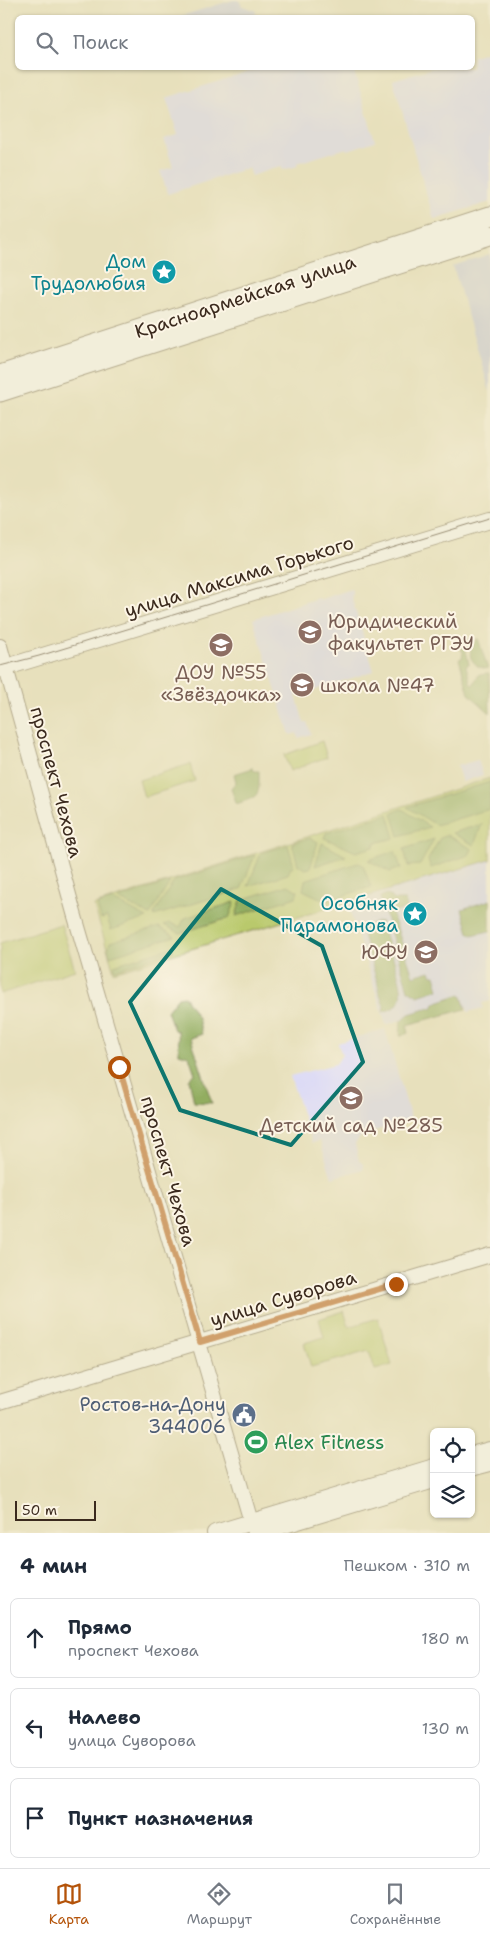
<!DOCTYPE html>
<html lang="ru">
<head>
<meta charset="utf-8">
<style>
	:root { --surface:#fff; --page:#f2f2f3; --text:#1f2937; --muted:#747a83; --line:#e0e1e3; --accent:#b45309 }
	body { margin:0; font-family:"Shantell Sans",sans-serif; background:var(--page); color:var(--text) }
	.controls { position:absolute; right:15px; bottom:15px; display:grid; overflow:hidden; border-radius:8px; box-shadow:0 1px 4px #0004 }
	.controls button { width:45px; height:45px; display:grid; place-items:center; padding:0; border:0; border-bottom:1px solid var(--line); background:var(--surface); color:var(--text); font:25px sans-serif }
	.scale { position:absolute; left:15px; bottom:12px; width:81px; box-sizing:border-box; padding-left:5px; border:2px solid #3b2a1e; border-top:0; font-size:14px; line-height:18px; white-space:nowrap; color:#3b2a1e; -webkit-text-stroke:4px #fcf5e5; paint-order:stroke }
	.stop { position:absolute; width:15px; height:15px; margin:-11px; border:4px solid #b45309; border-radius:50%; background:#fff }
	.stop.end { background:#b45309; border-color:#fff; box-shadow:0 1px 5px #0008 }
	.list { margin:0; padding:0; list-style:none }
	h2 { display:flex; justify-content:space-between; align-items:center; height:65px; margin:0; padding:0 20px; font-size:21px }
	h2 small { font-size:16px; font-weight:400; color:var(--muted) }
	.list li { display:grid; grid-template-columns:32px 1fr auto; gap:15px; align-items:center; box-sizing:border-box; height:80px; margin:0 10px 10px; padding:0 10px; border:1px solid var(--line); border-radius:8px }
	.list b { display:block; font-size:19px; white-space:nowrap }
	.list p { margin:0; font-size:16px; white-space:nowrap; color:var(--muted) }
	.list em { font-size:16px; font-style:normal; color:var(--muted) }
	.icon { flex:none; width:28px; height:28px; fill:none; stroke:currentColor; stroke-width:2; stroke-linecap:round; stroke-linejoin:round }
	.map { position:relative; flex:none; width:490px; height:1533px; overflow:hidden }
	.search { position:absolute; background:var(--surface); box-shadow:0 1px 4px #0004; left:15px; right:15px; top:15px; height:55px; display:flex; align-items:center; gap:12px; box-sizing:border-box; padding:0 18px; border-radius:8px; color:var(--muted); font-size:19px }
	.sheet { height:335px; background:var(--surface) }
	nav { display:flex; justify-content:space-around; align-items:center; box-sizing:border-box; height:70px; border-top:1px solid var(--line); background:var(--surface); font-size:14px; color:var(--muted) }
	nav a { display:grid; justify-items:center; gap:2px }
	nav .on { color:var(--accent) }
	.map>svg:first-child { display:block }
</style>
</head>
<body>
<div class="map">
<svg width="490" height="1533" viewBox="0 0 490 1533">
	<rect width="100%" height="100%" fill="#fcf5e5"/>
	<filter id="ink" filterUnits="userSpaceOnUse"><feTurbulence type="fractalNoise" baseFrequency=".02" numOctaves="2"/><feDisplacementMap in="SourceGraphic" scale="10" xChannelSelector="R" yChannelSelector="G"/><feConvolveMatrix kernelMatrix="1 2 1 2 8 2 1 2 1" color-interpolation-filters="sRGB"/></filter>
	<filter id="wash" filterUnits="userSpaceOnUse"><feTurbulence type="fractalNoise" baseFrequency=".0096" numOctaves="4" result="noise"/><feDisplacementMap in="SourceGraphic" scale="20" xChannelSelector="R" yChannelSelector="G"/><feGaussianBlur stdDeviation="1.12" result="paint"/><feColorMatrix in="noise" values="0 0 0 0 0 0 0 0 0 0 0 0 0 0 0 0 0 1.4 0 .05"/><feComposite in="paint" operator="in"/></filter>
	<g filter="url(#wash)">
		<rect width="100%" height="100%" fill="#e7e0bc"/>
		<path fill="#d8d7f8" d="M490,51V202L434,219L393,80L433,68H472L473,56Z
			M262,68H353L375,141L348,150L347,148L297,163L298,166L283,170L281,166L251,176L248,168L168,194L160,171L173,167L164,139L178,135L166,98Z
			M351,589L353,595L351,596L374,671L296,696L304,723L307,722L311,734L298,738L297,733L290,735L253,619L318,598L319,600Z
			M478,760L483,775L462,782L457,766Z
			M490,860V1001L482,1003L483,1008L468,1012L466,1006L404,1025L401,1020L386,1025L347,902Z
			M385,1029L411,1119L362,1135L355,1144L359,1161L363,1164L364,1169L332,1178L320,1141L312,1143L290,1076L336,1064L342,1055L338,1043Z"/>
		<path fill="#bfc2dd" d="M233,0H239L242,6L255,10L257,17H178Z
			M490,254V392L453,266Z"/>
		<path fill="#b9c96c" stroke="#7a7a45" d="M322,741L327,757L290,771L284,755Z
			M190,764L195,781L144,797L139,780Z
			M490,778V860L114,972L94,905Z
			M61,924L75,970L0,994V943Z
			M344,1311L349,1327L378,1318L392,1365L375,1370L369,1351L311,1367L304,1343L324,1337L319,1319Z"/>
		<path fill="#92ad60" stroke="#666c3f" d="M478,638L488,669L479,667C466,657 469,650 478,638Z
			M467,639L471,641L466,650L469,664L466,666L471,685H473L479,674L485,675V673H489L490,713L469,694L459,659L462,658L463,652L461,650Z
			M253,768L254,771H259C259,796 261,796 236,804L231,788L236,782L234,774Z
			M490,782V809L436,825L407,807Z
			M402,809L430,827L399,836L392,813Z
			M388,814L395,838L375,843L374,847L356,852L324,838L326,833Z
			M482,824L474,845L452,833Z
			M447,835L472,849L469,855L431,868L428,860L440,838Z
			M310,838L318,842L310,868L305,869L298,865L292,843Z
			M434,839L420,865L408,866L404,849Z
			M322,843L346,856L315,866Z
			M288,845L294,866L291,867L288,874L248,886L261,853Z
			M395,851L401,868L390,872L368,860Z
			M255,855L241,889L154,916V914L174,881Z
			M358,863L363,865L371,887L326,901L303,890L305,880Z
			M170,882L150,915L118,899Z
			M288,885L298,891L296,897L236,916L241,900Z
			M387,894L395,900H405L408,911L406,912L405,909L392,913L413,976L430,971L432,975H435L439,989L418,996L408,990L380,897Z
			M113,900L147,918L111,930L107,917L101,919L97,905Z
			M490,900V931L472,935L469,933L462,909Z
			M235,902L229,918L180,933L164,925L170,923L180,927L185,918Z
			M380,921C385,936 405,985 401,998C398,1007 392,1009 383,1012L384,1006L378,990L379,988L361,928Z
			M159,927L175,936L110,956L108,949L110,942Z
			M172,947L173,951L115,970L114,965Z
			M461,994L466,1009L407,1025L409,1033L400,1036L401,1021L409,1014L433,1007L434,1003Z
			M184,996L198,1018L202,1034L191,1038L212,1103L194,1102L189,1079L195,1074L189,1056L179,1053L178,1031L174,1030L167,1011L178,997Z"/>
	</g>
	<g filter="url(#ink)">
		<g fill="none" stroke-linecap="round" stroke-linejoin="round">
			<defs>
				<path id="tertiary" d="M0,646L74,913L254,1532
					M0,1402L490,1255"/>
				<path id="secondary" d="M0,669L490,520
					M471,1455L490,1450
					M471,1468L490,1463
					M215,1533L434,1467
					M258,1533L434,1480"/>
				<path id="primary" d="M0,375L490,216
					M0,392L490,235"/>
			</defs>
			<use href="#tertiary" stroke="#776a55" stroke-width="16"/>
			<use href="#secondary" stroke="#776a55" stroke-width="18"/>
			<use href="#primary" stroke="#776a55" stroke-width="21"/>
			<use href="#tertiary" stroke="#fff" stroke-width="14"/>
			<use href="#secondary" stroke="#fff" stroke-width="16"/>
			<use href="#primary" stroke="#fff" stroke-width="19"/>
			<path stroke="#3b2a1e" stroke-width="1" d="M0,666L39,656L490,518"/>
		</g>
	</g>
	<g fill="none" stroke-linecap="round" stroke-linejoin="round" filter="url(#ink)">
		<path stroke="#b45309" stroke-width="6" d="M119,1067L200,1342L396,1284"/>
	</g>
	<path d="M0 0H490V1533H0ZM221,889L322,946L363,1062L291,1145L180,1110L130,1002Z" fill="#e7e0bc" fill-opacity=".55" fill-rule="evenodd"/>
	<path fill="none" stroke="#0f766e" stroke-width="4" stroke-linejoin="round" d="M221,889L322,946L363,1062L291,1145L180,1110L130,1002Z"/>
	<defs>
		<symbol id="sight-disc" viewBox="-11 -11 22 22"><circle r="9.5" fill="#0f9aa8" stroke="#fcf5e5"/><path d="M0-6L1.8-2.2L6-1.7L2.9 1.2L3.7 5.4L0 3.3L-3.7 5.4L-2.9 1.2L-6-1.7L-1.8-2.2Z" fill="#fff"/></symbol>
		<symbol id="university-disc" viewBox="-11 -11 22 22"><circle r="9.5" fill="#8d6e63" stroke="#fcf5e5"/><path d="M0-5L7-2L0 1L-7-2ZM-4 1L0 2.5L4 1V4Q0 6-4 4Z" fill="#fff"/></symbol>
		<symbol id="school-disc" viewBox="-11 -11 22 22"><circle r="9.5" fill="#8d6e63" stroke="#fcf5e5"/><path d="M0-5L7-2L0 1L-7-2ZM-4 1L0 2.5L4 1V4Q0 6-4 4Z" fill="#fff"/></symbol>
		<symbol id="civic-disc" viewBox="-11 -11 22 22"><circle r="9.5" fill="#5c6f8a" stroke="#fcf5e5"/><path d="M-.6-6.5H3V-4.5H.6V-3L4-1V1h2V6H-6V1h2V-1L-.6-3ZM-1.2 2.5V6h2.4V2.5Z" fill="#fff"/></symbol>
		<symbol id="stadium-disc" viewBox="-11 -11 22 22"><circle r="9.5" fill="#2e9e5b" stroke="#fcf5e5"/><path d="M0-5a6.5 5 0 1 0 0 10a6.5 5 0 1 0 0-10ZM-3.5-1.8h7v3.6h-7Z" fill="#fff"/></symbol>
	</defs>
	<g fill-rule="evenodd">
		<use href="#sight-disc" x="150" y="258" width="28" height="28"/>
		<use href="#university-disc" x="296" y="618" width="28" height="28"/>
		<use href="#school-disc" x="207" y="631" width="28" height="28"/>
		<use href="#school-disc" x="288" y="671" width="28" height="28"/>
		<use href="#sight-disc" x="401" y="900" width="28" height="28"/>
		<use href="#university-disc" x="412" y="938" width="28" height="28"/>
		<use href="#school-disc" x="337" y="1084" width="28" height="28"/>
		<use href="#civic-disc" x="230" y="1401" width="28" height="28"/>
		<use href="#stadium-disc" x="242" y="1428" width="28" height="28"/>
	</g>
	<g text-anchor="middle" stroke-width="4" stroke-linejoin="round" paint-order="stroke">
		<g font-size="19" fill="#0d838f" stroke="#fcf5e5" text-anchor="end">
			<text x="146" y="268">Дом<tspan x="146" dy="22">Трудолюбия</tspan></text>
			<text x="398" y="910">Особняк<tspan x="398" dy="22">Парамонова</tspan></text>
		</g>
		<g font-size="19" fill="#3b2a1e" stroke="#fcf5e5">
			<text transform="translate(245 296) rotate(-18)" y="7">Красноармейская улица</text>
			<text transform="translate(239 576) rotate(-17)" y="7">улица Максима Горького</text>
			<text transform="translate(57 782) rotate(75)" y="7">проспект Чехова</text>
			<text transform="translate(169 1171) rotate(74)" y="7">проспект Чехова</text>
			<text transform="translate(283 1298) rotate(-17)" y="7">улица Суворова</text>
		</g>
		<g font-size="19" fill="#785e54" stroke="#fcf5e5" text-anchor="start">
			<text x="328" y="628">Юридический<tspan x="328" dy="22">факультет РГЭУ</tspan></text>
			<text x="221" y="679" text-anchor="middle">ДОУ №55<tspan x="221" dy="22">«Звёздочка»</tspan></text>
			<text x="320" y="692">школа №47</text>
			<text x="408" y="959" text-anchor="end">ЮФУ</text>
			<text x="351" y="1132" text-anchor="middle">Детский сад №285</text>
		</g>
		<g font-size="19" fill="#4e5e75" stroke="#fcf5e5" text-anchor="end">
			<text x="226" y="1411">Ростов-на-Дону<tspan x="226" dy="22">344006</tspan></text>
		</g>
		<g font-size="19" fill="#27864d" stroke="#fcf5e5" text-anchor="start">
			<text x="274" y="1449">Alex Fitness</text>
		</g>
	</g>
</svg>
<div class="controls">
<button><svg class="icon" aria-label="locate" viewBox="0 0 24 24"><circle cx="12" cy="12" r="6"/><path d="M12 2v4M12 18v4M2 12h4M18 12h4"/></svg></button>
<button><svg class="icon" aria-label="layers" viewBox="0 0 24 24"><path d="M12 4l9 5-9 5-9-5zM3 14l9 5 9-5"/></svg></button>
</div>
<div class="scale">50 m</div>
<div class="stop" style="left:119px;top:1067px"></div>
<div class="stop end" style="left:396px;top:1284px"></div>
<div class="search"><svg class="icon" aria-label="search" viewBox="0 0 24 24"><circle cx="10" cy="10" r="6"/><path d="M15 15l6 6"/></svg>Поиск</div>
</div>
<section class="sheet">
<h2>4 мин<small>Пешком · 310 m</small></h2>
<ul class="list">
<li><svg class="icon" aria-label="ahead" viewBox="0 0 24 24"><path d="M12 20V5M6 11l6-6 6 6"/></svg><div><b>Прямо</b><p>проспект Чехова</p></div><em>180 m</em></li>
<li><svg class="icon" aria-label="left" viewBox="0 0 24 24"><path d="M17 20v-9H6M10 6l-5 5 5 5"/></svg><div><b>Налево</b><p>улица Суворова</p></div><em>130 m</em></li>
<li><svg class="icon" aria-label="arrive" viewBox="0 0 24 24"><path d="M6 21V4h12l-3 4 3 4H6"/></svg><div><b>Пункт назначения</b></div></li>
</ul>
</section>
<nav>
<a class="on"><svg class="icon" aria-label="map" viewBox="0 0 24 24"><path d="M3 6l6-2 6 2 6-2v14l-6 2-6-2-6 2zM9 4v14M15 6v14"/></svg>Карта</a>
<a><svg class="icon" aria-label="directions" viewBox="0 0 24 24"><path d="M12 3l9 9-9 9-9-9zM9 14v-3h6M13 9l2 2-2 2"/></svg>Маршрут</a>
<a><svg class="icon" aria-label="saved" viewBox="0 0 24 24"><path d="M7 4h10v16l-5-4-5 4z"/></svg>Сохранённые</a>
</nav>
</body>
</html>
